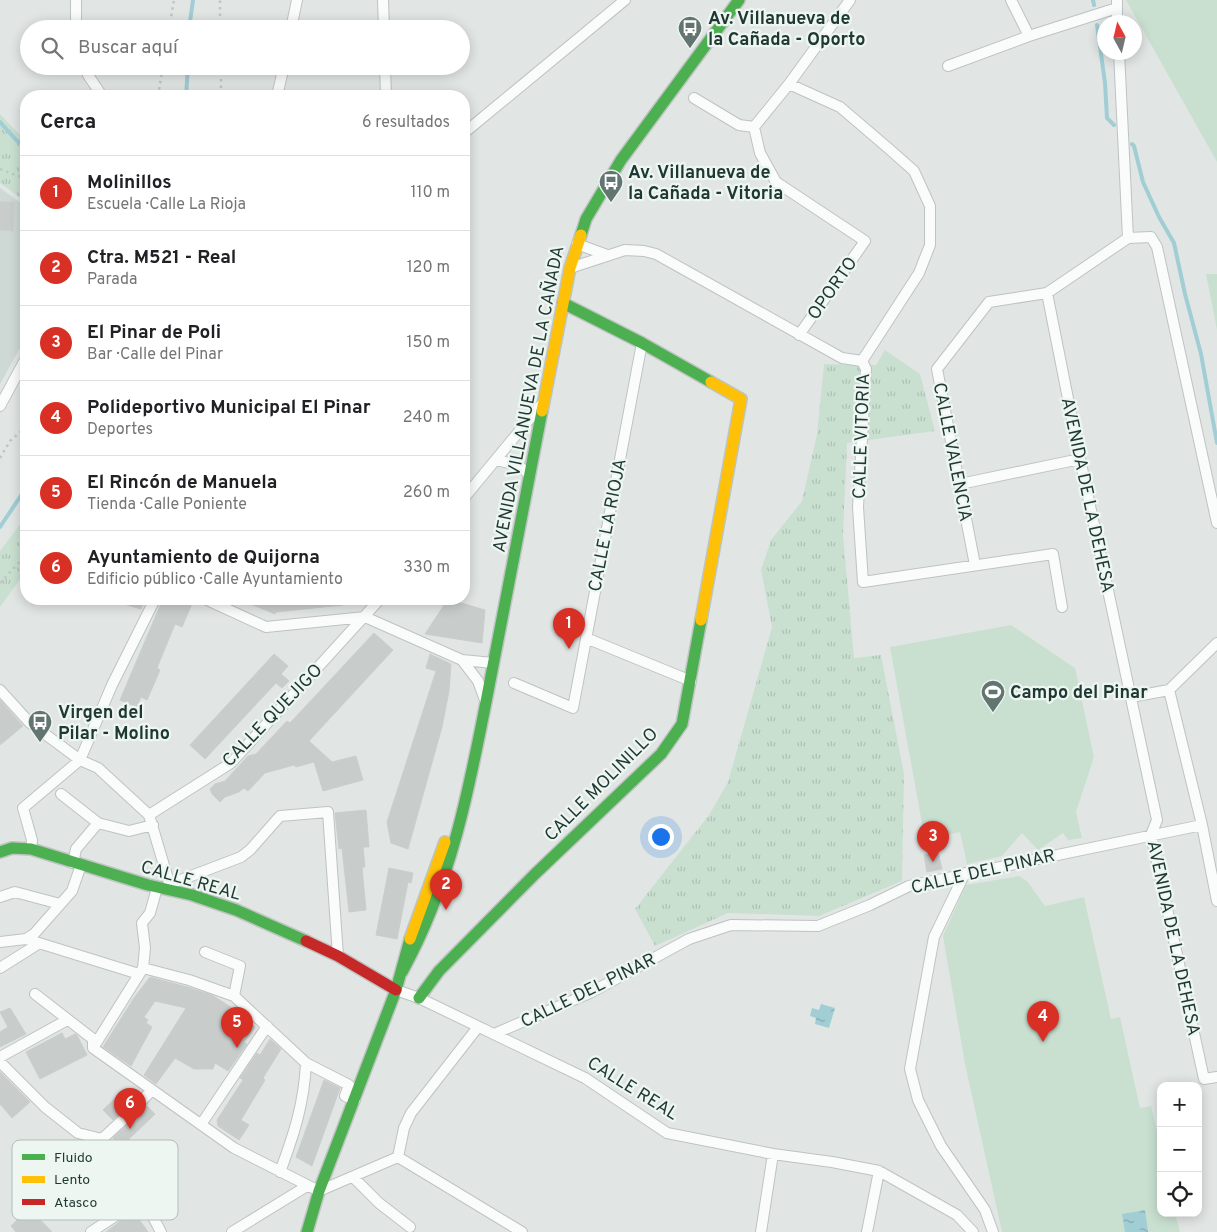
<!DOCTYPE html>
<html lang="es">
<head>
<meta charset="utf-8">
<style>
	:root { --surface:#fff; --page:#f2f2f2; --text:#202124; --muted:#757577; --line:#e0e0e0; --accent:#d93025 }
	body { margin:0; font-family:Overpass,sans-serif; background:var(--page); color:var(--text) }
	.controls { position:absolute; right:15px; bottom:15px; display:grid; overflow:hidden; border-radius:10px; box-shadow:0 2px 12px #0003 }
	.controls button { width:45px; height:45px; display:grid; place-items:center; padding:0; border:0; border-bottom:1px solid var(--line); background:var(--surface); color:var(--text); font:25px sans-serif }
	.compass { position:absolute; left:1097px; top:15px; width:45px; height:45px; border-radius:50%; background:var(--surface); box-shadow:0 2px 12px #0003; rotate:352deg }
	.you { position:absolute; left:660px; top:836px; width:18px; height:18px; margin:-12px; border:4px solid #fff; border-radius:50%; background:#1a73e8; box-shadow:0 0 0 8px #1a73e833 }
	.badge { display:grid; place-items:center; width:32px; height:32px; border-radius:50%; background:var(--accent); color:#fff; font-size:16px; font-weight:700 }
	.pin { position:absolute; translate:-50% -41px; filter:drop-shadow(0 1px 2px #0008) }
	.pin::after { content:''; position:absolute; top:26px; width:18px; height:15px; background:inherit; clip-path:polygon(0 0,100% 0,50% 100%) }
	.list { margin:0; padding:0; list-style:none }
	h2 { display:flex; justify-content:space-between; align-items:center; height:65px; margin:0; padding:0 20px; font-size:21px }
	h2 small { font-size:16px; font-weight:400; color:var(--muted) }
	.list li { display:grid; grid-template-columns:32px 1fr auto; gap:15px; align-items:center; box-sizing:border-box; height:75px; padding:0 20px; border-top:1px solid var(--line) }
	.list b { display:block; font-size:19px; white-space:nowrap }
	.list p { margin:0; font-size:16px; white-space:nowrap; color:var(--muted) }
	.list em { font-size:16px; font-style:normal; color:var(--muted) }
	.icon { flex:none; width:28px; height:28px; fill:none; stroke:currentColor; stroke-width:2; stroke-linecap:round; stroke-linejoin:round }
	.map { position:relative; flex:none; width:1217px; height:1232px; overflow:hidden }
	.search { position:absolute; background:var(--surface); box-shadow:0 2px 12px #0003; left:20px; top:20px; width:450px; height:55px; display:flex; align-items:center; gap:12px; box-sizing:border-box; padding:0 18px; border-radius:28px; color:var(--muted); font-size:19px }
	.panel { position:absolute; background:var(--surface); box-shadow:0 2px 12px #0003; left:20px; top:90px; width:450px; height:515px; border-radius:20px }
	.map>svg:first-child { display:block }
</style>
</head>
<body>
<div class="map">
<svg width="1217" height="1232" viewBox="0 0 1217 1232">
	<defs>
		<pattern id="park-tufts" width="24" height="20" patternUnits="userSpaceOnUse" patternTransform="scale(1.25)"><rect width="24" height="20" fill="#c9e0d1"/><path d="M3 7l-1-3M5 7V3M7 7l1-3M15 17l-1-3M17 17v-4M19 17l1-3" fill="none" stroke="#acc1b4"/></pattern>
		<pattern id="water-ripples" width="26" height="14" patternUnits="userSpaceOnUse" patternTransform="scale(1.25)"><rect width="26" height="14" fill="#a1cdd5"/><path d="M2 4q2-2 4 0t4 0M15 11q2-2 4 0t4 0" fill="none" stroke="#83a7ad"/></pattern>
	</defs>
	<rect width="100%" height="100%" fill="#e1e6e4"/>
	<path fill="#ced8d4" d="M0,188L26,207V337L0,384Z"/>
	<path fill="#c9e0d1" d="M1126,0H1217V162Z
		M1206,274H1217V330Z
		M1011,625L1075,668L1094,757L1076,812L1082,838L1068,840L1063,833L1038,850L1022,833L1002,856L967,864L960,832L925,840L890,647Z
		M1019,876L1027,881L1045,906L1084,897L1111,1019L1120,1017L1140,1108L1151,1106L1161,1148V1213H1175L1180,1232H1002L965,1064L943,936L966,885Z"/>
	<path fill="url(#park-tufts)" d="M0,114L21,136L26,139V202L0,183Z
		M885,350L920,374L935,431L847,443L843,535L854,658L881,655L904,774L902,881L819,916L728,913L655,946L635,909L709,815L728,782L772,627L761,570L771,540L802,501L817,434L824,364L876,365Z
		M21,523L26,527V571L0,607V551Z"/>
	<path fill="url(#water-ripples)" d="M821,1004L835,1008L829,1028L815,1024L816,1018L810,1016L812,1008L819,1010Z
		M1145,1210L1148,1232H1125L1122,1214Z"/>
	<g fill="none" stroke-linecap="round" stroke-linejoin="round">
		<path stroke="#a1cdd5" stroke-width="4" d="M1093,0L1094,5
			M1097,25L1105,83L1107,118L1114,125
			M189,29L193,0
			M186,96L188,66
			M0,122L17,141L26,144
			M1132,144L1134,146L1143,182L1159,217L1174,243L1185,294L1201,354L1217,443
			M0,527L26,488"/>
	</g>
	<path fill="#c8cdcb" stroke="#c9cfcd" d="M0,202H14L13,231L0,230Z
		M115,599H144L141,609L114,601Z
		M163,599H194L182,627L175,624L157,668L160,670L147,700L141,697L137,707L120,700Z
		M238,599H343V605L276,612L275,614Z
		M448,599L485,610L482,643L425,634Z
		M374,633L393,650L309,741L332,762L356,756L363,780L323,791L314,762L296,767L294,765L265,773L248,791L244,788L239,792L225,797L220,802L212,794L210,789L215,784L225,781L248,756L256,754L287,721L290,723Z
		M274,654L288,666L281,674L289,681L282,688L276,683L205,759L190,745Z
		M430,654L451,664L449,691L442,727L408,849L391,843L387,822L436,671L426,668Z
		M0,700L23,726L0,745Z
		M366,810L369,847H363L365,867H362L366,910L349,912L342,848L339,849L335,813Z
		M938,852L942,869L927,872L924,855Z
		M389,868L413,873L411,883L408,882L397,939L376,935Z
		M150,977L187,987L212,995L240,1013L255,1027L244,1042L247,1044L228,1071L215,1063L213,1069H194L175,1058L156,1084L144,1075L186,1008L155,1001L144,1017L148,1020L146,1023L152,1027L131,1066L103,1047L134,998Z
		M10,1008L26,1034L0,1047V1032L8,1027L0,1012Z
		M62,1033L65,1039L75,1034L77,1035L87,1055L40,1079L26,1052Z
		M270,1039L281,1049L263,1078L265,1080L241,1120L249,1125L239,1140L218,1126L217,1120L243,1080L240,1078L257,1053L260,1055Z
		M0,1072L30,1102L12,1118L0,1104Z
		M324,1080L340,1088L312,1166L296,1157Z
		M126,1088L135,1098L113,1120L103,1110Z
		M147,1106L155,1114L129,1139L136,1146L126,1156L113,1138Z
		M29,1208L52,1232H16L11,1226Z
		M134,1212L148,1232H106L123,1219Z"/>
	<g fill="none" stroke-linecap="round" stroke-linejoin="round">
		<defs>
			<path id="street" d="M383,0L384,29
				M1011,0L1029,36L1117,8
				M1117,0V22
				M76,29V0
				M291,29L297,0
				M1119,52L1128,238
				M85,66L88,75L102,96
				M385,66L386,96
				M948,66L1029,36
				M789,84L840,107L888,148L914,171L930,206V245L919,273L862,361
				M277,96L284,66
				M694,98L739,125L754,127L760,153L776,182L865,241L799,335
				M754,127L789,84L850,0
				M464,133L625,0
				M1128,238L1151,237L1157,247L1217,523
				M577,244L607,255
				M570,268L625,250L644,251L656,254L842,358L862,361L866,369L858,507L863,582L1053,554L1062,607
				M1047,293L1080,459L1157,820L1151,835L1204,1079L1217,1077
				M0,406L26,358
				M496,460L518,465L530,475
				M960,484L1080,459
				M464,498L541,405
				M975,565L937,369L989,302L1047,293L1128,238
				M205,599L266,627L365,617L462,660L493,663
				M586,638L691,681
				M462,660L478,681L485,700
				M514,683L573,708L642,343
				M0,690L30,723L80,760L98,768L149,815L171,889
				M1169,690L1202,825L1217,901
				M1169,690L1217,643
				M1131,697L1169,690
				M61,794L98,823L129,831L153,825
				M149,815L231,763L380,599
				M31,849L32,840L23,808L80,760L112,685L155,599
				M73,863L76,849L98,823
				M965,873L934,937L910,1069L918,1100L941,1146L985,1210L993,1232
				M170,884L241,857L250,850L280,816L328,812L338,956
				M0,897L15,892L60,904
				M26,939L34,934L72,891L81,865
				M0,942L26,939L139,974
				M205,952L240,966L234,996
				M0,968L38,944
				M143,968L189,980L234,996L306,1063C304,1104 294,1134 280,1172
				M396,990L419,998L585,1078L667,1133L773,1154L832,1162L879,1171L957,1215L973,1232
				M35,994L93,1039V1048
				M494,1034L590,993L689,939L731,925L818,926L870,905L909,886L1202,825
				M93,1048L234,1148L319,1191L398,1157L522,1232
				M93,1048L143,968L145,948L142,923L150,913L157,888
				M0,1057L67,1020
				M0,1062L45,1107L78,1133L102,1139L137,1187L161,1232
				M306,1063L349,1085L345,1096L355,1100
				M129,1114L152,1090
				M202,1123L267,1026
				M102,1139L126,1117
				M398,1157L404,1128L411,1113L478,1027
				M353,1177L379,1203L410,1227
				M91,1232L143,1198
				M232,1232L307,1186
				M761,1232L773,1154
				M867,1232L879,1171"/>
			<path id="fast" d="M581,235L586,219L621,160L739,0
				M563,303L642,343L711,382
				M0,852L12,848L31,849L148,885L192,895L236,910L306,941
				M402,972C454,878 471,779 491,676C508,587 525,499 542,411
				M419,998L439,971L535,874L661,754L682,724L701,620
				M307,1232L319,1191L396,990L410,939"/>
			<path id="slow" d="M542,411L570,268L581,235
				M701,620L741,399L711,382
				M410,939L445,842"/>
			<path id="jam" d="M306,941L338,956L396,990"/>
		</defs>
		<use href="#street" stroke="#bec3c1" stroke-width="12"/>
		<use href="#fast" stroke="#bdc4c1" stroke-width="14"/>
		<use href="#slow" stroke="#bdc4c1" stroke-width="14"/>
		<use href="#jam" stroke="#bdc4c1" stroke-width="14"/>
		<path stroke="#bec7c5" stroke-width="2.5" stroke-dasharray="2.5 4" stroke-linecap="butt" d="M169,29L174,0
			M220,29V0
			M221,66V96
			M158,96L163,66
			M0,169L26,179
			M0,458L10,441L26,427
			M0,583L26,555"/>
		<use href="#street" stroke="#fafbfb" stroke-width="10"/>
		<use href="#fast" stroke="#4caf50" stroke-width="11"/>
		<use href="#slow" stroke="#ffc107" stroke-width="11"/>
		<use href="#jam" stroke="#c62828" stroke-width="11"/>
	</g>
	<defs>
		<symbol id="bus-pin" viewBox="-11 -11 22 30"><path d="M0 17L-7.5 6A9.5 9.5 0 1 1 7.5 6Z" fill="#637570" stroke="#eef6f2"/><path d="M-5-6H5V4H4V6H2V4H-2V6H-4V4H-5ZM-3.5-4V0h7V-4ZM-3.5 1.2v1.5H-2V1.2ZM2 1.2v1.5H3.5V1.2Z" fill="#fff"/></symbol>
		<symbol id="stadium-pin" viewBox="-11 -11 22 30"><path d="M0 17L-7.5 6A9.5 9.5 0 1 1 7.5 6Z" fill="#637570" stroke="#eef6f2"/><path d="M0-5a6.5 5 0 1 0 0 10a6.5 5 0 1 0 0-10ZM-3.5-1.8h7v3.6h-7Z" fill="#fff"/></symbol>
	</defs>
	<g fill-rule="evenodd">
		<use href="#bus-pin" x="676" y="14" width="28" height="38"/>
		<use href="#bus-pin" x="597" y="168" width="28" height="38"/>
		<use href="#stadium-pin" x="979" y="678" width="28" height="38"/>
		<use href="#bus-pin" x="26" y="708" width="28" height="38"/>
	</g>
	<g text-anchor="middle" stroke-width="4.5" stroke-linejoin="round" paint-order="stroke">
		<g font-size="18" font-weight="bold" fill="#1f3832" stroke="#eef6f2" text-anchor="start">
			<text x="708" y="24">Av. Villanueva de<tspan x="708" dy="21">la Cañada - Oporto</tspan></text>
			<text x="628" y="178">Av. Villanueva de<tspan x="628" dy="21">la Cañada - Vitoria</tspan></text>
			<text x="1010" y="698">Campo del Pinar</text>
			<text x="58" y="718">Virgen del<tspan x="58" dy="21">Pilar - Molino</tspan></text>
		</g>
		<g font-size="18" fill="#1f3832" stroke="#eef6f2">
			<text transform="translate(832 288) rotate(-55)" y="6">OPORTO</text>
			<text transform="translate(528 399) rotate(-79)" y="6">AVENIDA VILLANUEVA DE LA CAÑADA</text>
			<text transform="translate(861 436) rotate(-88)" y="6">CALLE VITORIA</text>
			<text transform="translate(953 452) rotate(79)" y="6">CALLE VALENCIA</text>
			<text transform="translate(1088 495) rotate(78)" y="6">AVENIDA DE LA DEHESA</text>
			<text transform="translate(607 525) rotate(-79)" y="6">CALLE LA RIOJA</text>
			<text transform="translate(272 715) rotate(-46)" y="6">CALLE QUEJIGO</text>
			<text transform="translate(601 784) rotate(-45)" y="6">CALLE MOLINILLO</text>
			<text transform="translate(983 871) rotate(-13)" y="6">CALLE DEL PINAR</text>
			<text transform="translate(191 880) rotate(16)" y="6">CALLE REAL</text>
			<text transform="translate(1174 938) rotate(78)" y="6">AVENIDA DE LA DEHESA</text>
			<text transform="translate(588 990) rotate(-26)" y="6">CALLE DEL PINAR</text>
			<text transform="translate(633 1088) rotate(32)" y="6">CALLE REAL</text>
		</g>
	</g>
	<rect x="12" y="1140" width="166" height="80" rx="8" fill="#eef6f2" stroke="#b0bdb8" stroke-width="1"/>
	<rect x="22" y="1154" width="23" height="6" fill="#4caf50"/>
	<rect x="22" y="1176" width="23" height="7" fill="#ffc107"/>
	<rect x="22" y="1199" width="23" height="6" fill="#c62828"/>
	<g font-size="14" fill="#1f3832">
		<text x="54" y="1162">Fluido</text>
		<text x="54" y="1184">Lento</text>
		<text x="54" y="1207">Atasco</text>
	</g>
</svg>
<div class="controls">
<button>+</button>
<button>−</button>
<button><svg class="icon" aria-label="locate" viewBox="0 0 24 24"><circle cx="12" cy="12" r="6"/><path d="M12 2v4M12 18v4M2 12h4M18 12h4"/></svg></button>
</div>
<svg class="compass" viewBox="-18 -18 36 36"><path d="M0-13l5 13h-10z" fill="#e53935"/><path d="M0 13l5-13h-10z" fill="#757577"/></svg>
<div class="you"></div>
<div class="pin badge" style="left:569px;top:649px">1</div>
<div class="pin badge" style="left:446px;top:910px">2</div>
<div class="pin badge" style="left:933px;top:862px">3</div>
<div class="pin badge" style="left:1043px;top:1042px">4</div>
<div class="pin badge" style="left:237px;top:1048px">5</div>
<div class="pin badge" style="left:130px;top:1129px">6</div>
<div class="search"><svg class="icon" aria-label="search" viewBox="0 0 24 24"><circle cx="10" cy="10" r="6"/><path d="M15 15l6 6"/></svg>Buscar aquí</div>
<section class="panel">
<h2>Cerca<small>6 resultados</small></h2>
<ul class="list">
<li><span class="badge">1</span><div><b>Molinillos</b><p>Escuela · Calle La Rioja</p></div><em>110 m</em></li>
<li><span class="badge">2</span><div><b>Ctra. M521 - Real</b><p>Parada</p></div><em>120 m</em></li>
<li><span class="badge">3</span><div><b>El Pinar de Poli</b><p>Bar · Calle del Pinar</p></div><em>150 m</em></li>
<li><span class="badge">4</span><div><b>Polideportivo Municipal El Pinar</b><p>Deportes</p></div><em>240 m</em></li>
<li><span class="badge">5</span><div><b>El Rincón de Manuela</b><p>Tienda · Calle Poniente</p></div><em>260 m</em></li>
<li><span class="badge">6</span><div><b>Ayuntamiento de Quijorna</b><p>Edificio público · Calle Ayuntamiento</p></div><em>330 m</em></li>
</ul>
</section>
</div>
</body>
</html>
